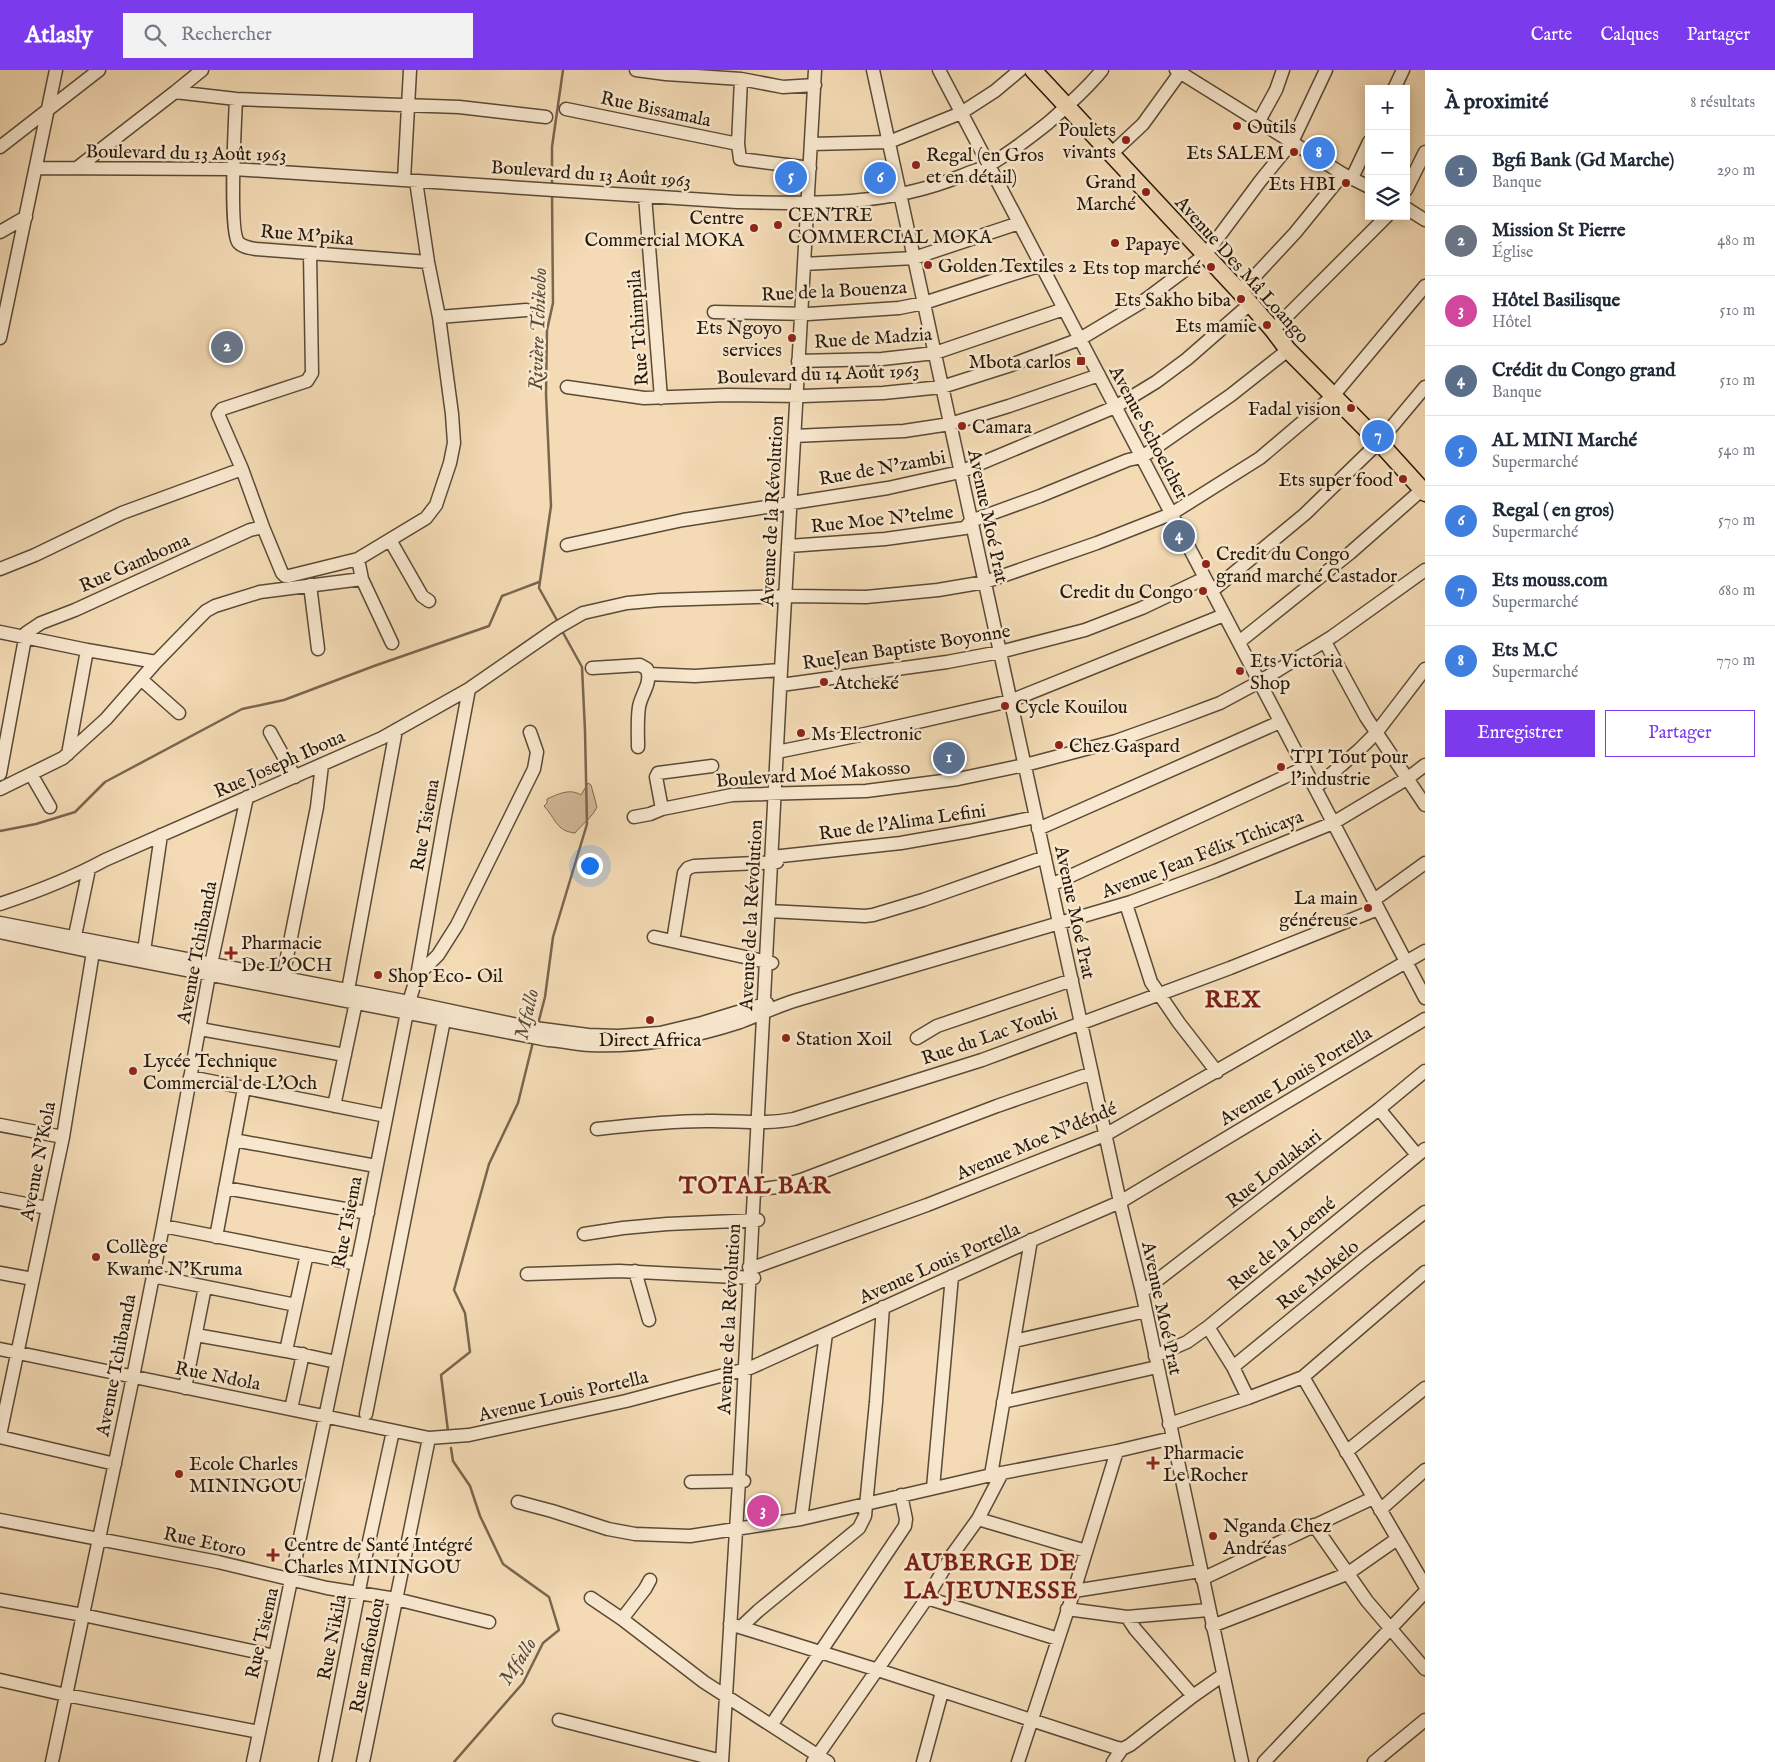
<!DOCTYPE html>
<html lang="fr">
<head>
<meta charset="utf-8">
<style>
	:root { --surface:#fff; --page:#f2f2f3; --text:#1f2937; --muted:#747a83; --line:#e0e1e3; --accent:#7c3aed }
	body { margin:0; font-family:"IM FELL English",serif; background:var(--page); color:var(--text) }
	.controls { position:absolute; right:15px; top:15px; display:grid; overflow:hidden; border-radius:0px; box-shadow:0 2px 12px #0003 }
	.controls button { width:45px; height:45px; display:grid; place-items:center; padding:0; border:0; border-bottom:1px solid var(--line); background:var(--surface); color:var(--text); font:25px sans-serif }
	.you { position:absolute; left:589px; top:795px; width:18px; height:18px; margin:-12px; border:4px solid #fff; border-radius:50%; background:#1a73e8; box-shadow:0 0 0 8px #1a73e833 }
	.badge { display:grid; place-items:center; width:32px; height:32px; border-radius:50%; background:var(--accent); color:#fff; font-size:16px; font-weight:700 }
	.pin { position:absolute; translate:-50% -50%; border:2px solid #fff; box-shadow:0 1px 5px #0006 }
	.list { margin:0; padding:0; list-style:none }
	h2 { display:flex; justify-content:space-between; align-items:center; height:65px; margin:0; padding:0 20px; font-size:21px }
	h2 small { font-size:16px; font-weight:400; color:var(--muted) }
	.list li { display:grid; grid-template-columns:32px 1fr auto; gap:15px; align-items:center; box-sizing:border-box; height:70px; padding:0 20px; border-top:1px solid var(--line) }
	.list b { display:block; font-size:19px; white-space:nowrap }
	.list p { margin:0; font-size:16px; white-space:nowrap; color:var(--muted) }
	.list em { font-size:16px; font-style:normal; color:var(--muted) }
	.actions { display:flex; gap:10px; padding:15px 20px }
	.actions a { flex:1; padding:11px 0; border:1px solid var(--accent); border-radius:0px; text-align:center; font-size:18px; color:var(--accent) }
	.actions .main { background:var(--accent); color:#fff }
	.icon { flex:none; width:28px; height:28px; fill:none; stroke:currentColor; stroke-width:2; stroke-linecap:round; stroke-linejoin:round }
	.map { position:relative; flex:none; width:1425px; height:1692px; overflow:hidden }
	header { display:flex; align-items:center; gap:30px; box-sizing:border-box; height:70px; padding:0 25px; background:var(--accent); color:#fff }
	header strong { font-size:24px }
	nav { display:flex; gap:28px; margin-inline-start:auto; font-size:18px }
	.search { width:350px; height:45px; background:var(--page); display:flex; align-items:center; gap:12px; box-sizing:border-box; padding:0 18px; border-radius:0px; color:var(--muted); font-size:19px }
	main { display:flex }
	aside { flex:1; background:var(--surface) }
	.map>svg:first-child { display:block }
</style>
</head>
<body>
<header>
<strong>Atlasly</strong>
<div class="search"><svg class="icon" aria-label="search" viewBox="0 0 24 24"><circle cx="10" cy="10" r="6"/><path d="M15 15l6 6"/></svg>Rechercher</div>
<nav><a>Carte</a><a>Calques</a><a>Partager</a></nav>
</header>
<main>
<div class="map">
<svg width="1425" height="1692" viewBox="0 0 1425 1692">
	<rect width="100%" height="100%" fill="#f4dbb5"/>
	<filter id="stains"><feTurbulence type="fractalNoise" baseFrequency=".004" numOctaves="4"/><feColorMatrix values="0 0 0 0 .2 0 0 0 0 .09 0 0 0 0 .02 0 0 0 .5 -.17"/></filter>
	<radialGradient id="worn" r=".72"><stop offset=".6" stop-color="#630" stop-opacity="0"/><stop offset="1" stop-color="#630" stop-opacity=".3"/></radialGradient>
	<path fill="#d1ba98" stroke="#7c6a52" d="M588,713L591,715L597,737C591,749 583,753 575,763C556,761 556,749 544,736L547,733V729C558,724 570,718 581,725Z"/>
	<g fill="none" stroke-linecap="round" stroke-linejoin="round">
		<path stroke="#78664e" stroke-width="2.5" d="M552,115V77L563,0
			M552,123L553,233L547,260L546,324L551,436L539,518L558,552
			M0,761L36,754L75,742L105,712L242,639L284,630L374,596L489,556L502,526L539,512
			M538,954L545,927L553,867L587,754L585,661L582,597L561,559
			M448,1361L441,1305L470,1282L465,1243L454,1220L489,1094L518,1033L533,972
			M451,1378L453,1391L470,1416L480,1446L503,1494L549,1527L559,1560L543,1573L523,1613L454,1692"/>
		<defs>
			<path id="minor" d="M636,0L666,4L741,9L783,17L815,15
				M873,0L1120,1132L1142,1222L1242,1692
				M939,0L1425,928
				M1176,0L1343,104L1369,117
				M741,9L738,74L740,89L810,98
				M1394,19L1403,0
				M175,22L236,29L459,37L546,47
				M236,29C235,51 229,159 238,172C242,177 250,178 256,179L428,192
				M566,39L738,74
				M1259,51L1276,20L1283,0
				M812,74L889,72L961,43L995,21L1020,0
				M0,77L99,0
				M1111,84L1143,54L1182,0
				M36,98L234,99L737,132C815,134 887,136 961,106C970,102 981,99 989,95C1010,83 1029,68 1048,53C1067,36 1086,20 1102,0
				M77,98L175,22L202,0
				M1352,108L1369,72
				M404,110L410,0
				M1406,120L1425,82
				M645,126L661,328
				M1406,138L1425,150
				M0,162L26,147
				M310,183L312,303L307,311L222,339L218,344L242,399L263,457L282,503L285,506H289L358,489L426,448L436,435L450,393L454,373L452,344L439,247L428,192L416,111
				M804,194L914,188L1019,153
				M1240,222L1295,163L1343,104
				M714,242L808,244L899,238L924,233L1041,195
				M439,247L526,240
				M1273,260L1387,146
				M0,268L56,0
				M798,291L882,289L935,283L1064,239
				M567,317L644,328L727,325L803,326L883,323L942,317L1011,295L1080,269L1145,230L1205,185L1261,110L1292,72L1326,0
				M794,366L904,361L950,354L1009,336L1099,305
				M390,470L422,526L429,531
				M567,475L683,450L888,418L960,402L1115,337L1156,312L1187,289L1250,234
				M789,476L885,469L965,458L971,451L1040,426L1128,390L1142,387L1231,325L1288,280
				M358,489L362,509L392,573
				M0,499L35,485L122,443L242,399
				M310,515L318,579
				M1212,521L1305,444L1379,372L1425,317
				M0,562L87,580L156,592
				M1239,572L1350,483L1425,417
				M1325,572L1366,647L1425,735
				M592,598L640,595L647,599C652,614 641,624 639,637C637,650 638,664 638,677
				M649,604L695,606L781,600
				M142,610L179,643
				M781,615L947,592L1000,582L1085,560L1142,538L1205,508
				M270,662L295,707
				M777,682L865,664L1010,631L1224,545
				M68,684L87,580
				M0,704L26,563L41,553L75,540L250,460L263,457
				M31,704L50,737
				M1315,718L1359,680L1376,663L1425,599
				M0,719L63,688L106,649L156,592L194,553L206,541L215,536L260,522L362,509
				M662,739L656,707L658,703L712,696
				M634,747L650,744L662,739L732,725L866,721L958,709L1025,695L1116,671L1172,651L1220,633L1259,612L1333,566L1425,500
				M1038,759L1280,652
				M772,787L901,773L969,761L1036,747
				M1051,815L1304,698
				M1374,830L1425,793
				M0,834C36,822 72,808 105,790L382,668L469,619L557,558L583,543L627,533L660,530L792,526L866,527L938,520L985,512L1097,473L1171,444L1260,388L1333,326L1425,216
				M1126,834L1151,912L1179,953L1217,1002
				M769,841L865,846L873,845L923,830L1045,787
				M0,853L409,932L527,957L588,965L618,966L660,963L702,953L767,933
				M0,862L93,882L548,970C562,971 576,974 590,975C641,977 691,968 740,952C759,945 777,936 797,930L1131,832L1215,801L1333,753L1408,708L1425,695
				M654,867L772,893
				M673,871L684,803L688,798L694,796L777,792
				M73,875L89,799
				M144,881L161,765
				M417,906L438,885L457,855L534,699L537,682L530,662
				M283,907L317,737L322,695
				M348,920L396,660
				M200,959L345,985
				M917,968L937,956L1072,910
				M190,1007L386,1046
				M334,1036L356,932
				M1379,1039L1417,1085
				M0,1055L63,1067
				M597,1059C633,1055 669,1051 705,1051C735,1050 765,1055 794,1049L982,990L1230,898L1378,839
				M234,1070L376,1096
				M225,1118L368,1143
				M754,1120L777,1117L801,1110L997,1036L1092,1003
				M0,1129L47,1138
				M163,1156L357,1194
				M584,1164L623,1158L667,1154L758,1150
				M216,1167L244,1018
				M749,1197H755L927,1135L1105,1065L1425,881
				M635,1201L649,1250
				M0,1203L33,1209
				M527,1204L619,1201L754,1208
				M152,1206L296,1235
				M1142,1222L1379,1039L1425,1001
				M1208,1257L1233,1297L1248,1328
				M196,1265L286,1281L336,1292
				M1014,1271L1146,1241
				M0,1279L429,1368L469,1365L626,1331L750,1298L1039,1167L1120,1132L1425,949
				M286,1281L307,1184
				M1155,1286L1187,1272L1208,1257L1425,1079
				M1233,1297L1367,1187L1425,1142
				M1303,1307L1425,1516
				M185,1318L205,1217
				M1003,1332L1157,1297
				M291,1339L303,1284
				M366,1344L444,950
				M1169,1354L1248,1328L1303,1307L1425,1202
				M0,1365L63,1067L93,882
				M0,1367L115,1394
				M1346,1382L1425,1318
				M991,1405L1031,1170
				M691,1412L744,1411
				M933,1418L952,1206
				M518,1432L552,1441L608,1459L635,1464L690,1466L801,1449L991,1405L1117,1381L1172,1368
				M1380,1440L1425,1400
				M801,1449L826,1264
				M978,1449L1086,1481
				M0,1450L218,1492L327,1518L396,1529L489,1552
				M1314,1455L1367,1531L1425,1599
				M1202,1509L1373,1428
				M1074,1521L1200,1501
				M591,1528L622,1549L704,1612L828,1692
				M927,1528L1058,1569
				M0,1530L83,1545L275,1586
				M1067,1539L1127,1547L1208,1540
				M1127,1547L1135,1559L1193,1626
				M622,1549L645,1519L650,1510
				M730,1554L878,1600L1114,1677L1122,1679
				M1212,1556L1347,1504L1397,1469
				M741,1557L758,1541L859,1458L865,1446L876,1332L883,1237
				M0,1610L66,1625L259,1662
				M559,1650L722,1691
				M772,1654L905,1456L906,1449L901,1425
				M52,1692L133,1307L163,1156L211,894L247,727
				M253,1692L363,1166L409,932L417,906L444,752L469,619
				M325,1692L366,1485L393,1361
				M363,1692L429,1368
				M722,1692L739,1411L781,600L815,0
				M813,1692L927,1528L952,1485L978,1449L1002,1403
				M923,1692L942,1622
				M1018,1692L1074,1521L1117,1381
				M1113,1692L1122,1679L1130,1675L1193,1626L1223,1605
				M1264,1692L1425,1522
				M1374,1692L1425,1650"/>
			<path id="major" d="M1033,0L1240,222L1273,260L1288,280L1379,372L1425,423"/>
		</defs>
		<use href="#minor" stroke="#5a4a36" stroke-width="15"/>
		<use href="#major" stroke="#26190b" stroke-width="19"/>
		<use href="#minor" stroke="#f8e8cf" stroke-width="12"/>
		<use href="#major" stroke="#f4dbb5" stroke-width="16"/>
	</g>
	<g fill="#8f2418" stroke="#f8e8cf" stroke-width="2">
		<circle cx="1237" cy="56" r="5"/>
		<circle cx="1126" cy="70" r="5"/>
		<circle cx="1294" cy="82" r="5"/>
		<circle cx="916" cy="95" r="5"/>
		<circle cx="1346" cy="113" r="5"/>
		<circle cx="1146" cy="122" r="5"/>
		<circle cx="778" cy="155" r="5"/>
		<circle cx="754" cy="158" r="5"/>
		<circle cx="1115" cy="173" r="5"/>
		<circle cx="928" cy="195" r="5"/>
		<circle cx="1211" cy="197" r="5"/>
		<circle cx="1241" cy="229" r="5"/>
		<circle cx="1267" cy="255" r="5"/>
		<circle cx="792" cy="268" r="5"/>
		<rect x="1076" y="286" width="10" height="10" rx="2.5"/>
		<circle cx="1351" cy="338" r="5"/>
		<circle cx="962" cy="356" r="5"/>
		<circle cx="1403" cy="409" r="5"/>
		<circle cx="1206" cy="494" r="5"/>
		<circle cx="1203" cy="521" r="5"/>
		<circle cx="1240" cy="601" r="5"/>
		<circle cx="824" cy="612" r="5"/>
		<circle cx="1005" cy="636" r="5"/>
		<circle cx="801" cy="663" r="5"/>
		<circle cx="1059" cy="675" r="5"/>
		<circle cx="1281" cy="697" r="5"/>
		<circle cx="1368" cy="838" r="5"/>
		<path d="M228.5 875.5h5v5h5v5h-5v5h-5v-5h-5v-5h5z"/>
		<circle cx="378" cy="905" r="5"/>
		<circle cx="650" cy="950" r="5"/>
		<circle cx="786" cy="968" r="5"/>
		<circle cx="133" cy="1001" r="5"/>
		<circle cx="96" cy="1187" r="5"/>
		<path d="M1150.5 1385.5h5v5h5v5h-5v5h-5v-5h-5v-5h5z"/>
		<circle cx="179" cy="1404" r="5"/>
		<circle cx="1213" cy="1466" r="5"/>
		<path d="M270.5 1477.5h5v5h5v5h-5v5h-5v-5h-5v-5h5z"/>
	</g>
	<g text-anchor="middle" stroke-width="5" stroke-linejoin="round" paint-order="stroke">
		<g font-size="19" fill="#26190b" stroke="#f8e8cf">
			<text transform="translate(656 38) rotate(12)" y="7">Rue Bissamala</text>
			<text transform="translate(186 82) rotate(1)" y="7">Boulevard du 13 Août 1963</text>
			<text transform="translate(591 103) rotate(4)" y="7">Boulevard du 13 Août 1963</text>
			<text transform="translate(307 164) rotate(5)" y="7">Rue M'pika</text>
			<text transform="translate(1243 199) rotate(48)" y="7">Avenue Des Mâ Loango</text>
			<text transform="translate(834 220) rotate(-3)" y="7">Rue de la Bouenza</text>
			<text transform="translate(637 258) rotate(-94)" y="7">Rue Tchimpila</text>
			<text transform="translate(873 267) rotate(-4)" y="7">Rue de Madzia</text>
			<text transform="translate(818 303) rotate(-2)" y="7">Boulevard du 14 Août 1963</text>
			<text transform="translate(1150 362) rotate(62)" y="7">Avenue Schoelcher</text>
			<text transform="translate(882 397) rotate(-10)" y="7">Rue de N'zambi</text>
			<text transform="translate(771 441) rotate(-87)" y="7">Avenue de la Révolution</text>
			<text transform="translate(989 446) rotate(78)" y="7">Avenue Moé Prat</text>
			<text transform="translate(882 448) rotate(-6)" y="7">Rue Moe N'telme</text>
			<text transform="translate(134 492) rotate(-24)" y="7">Rue Gamboma</text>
			<text transform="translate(906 576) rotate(-9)" y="7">RueJean Baptiste Boyonne</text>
			<text transform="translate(279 693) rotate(-24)" y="7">Rue Joseph Iboua</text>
			<text transform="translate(813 703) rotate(-4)" y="7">Boulevard Moé Makosso</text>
			<text transform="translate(902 751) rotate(-8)" y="7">Rue de l'Alima Lefini</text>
			<text transform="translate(424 755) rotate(-80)" y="7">Rue Tsiema</text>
			<text transform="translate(1202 783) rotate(-21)" y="7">Avenue Jean Félix Tchicaya</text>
			<text transform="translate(1076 842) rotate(78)" y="7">Avenue Moé Prat</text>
			<text transform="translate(750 845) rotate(-87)" y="7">Avenue de la Révolution</text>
			<text transform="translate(196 882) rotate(-79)" y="7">Avenue Tchibanda</text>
			<text transform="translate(989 965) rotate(-19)" y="7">Rue du Lac Youbi</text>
			<text transform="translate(1295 1005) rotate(-31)" y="7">Avenue Louis Portella</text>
			<text transform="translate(1036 1070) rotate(-23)" y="7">Avenue Moe N'déndé</text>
			<text transform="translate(37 1091) rotate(-79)" y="7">Avenue N'Kola</text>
			<text transform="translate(1273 1098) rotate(-38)" y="7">Rue Loulakari</text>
			<text transform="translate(346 1152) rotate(-79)" y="7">Rue Tsiema</text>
			<text transform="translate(1281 1173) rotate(-40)" y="7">Rue de la Loemé</text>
			<text transform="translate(939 1192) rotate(-24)" y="7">Avenue Louis Portella</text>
			<text transform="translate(1317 1204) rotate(-39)" y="7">Rue Mokelo</text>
			<text transform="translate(1163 1238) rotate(78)" y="7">Avenue Moé Prat</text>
			<text transform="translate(728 1249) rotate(-87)" y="7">Avenue de la Révolution</text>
			<text transform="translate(115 1295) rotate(-79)" y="7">Avenue Tchibanda</text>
			<text transform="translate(218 1305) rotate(11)" y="7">Rue Ndola</text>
			<text transform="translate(563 1325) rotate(-13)" y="7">Avenue Louis Portella</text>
			<text transform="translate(205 1471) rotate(12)" y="7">Rue Etoro</text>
			<text transform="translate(261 1563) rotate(-77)" y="7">Rue Tsiema</text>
			<text transform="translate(331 1567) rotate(-79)" y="7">Rue Nikila</text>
			<text transform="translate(366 1585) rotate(-79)" y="7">Rue mafoudou</text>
		</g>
		<g font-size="19" fill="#26190b" stroke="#f8e8cf" text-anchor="start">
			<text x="1247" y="63">Outils</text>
			<text x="1116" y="66" text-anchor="end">Poulets<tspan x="1116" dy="22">vivants</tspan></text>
			<text x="1284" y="89" text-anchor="end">Ets SALEM</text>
			<text x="926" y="91">Regal (en Gros<tspan x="926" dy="22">et en détail)</tspan></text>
			<text x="1136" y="118" text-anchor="end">Grand<tspan x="1136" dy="22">Marché</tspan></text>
			<text x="1336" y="120" text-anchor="end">Ets HBI</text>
			<text x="788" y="151">CENTRE<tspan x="788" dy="22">COMMERCIAL MOKA</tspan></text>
			<text x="744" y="154" text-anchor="end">Centre<tspan x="744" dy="22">Commercial MOKA</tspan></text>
			<text x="1125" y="180">Papaye</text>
			<text x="938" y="202">Golden Textiles 2</text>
			<text x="1201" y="204" text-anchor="end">Ets top marché</text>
			<text x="1231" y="236" text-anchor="end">Ets Sakho biba</text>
			<text x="1257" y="262" text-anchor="end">Ets mamie</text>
			<text x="782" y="264" text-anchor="end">Ets Ngoyo<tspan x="782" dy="22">services</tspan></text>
			<text x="1071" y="298" text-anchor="end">Mbota carlos</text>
			<text x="1341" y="345" text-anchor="end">Fadal vision</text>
			<text x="972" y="363">Camara</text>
			<text x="1393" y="416" text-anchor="end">Ets super food</text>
			<text x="1216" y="490">Credit du Congo<tspan x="1216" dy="22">grand marché Castador</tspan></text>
			<text x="1193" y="528" text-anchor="end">Credit du Congo</text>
			<text x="1250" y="597">Ets Victoria<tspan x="1250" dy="22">Shop</tspan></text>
			<text x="834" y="619">Atcheké</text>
			<text x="1015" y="643">Cycle Kouilou</text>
			<text x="811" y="670">Ms Electronic</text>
			<text x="1069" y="682">Chez Gaspard</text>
			<text x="1291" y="693">TPI Tout pour<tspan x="1291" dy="22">l'industrie</tspan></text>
			<text x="1358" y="834" text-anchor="end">La main<tspan x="1358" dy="22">généreuse</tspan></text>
			<text x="241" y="879">Pharmacie<tspan x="241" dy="22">De L'OCH</tspan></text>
			<text x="388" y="912">Shop Eco- Oil</text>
			<text x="796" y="975">Station Xoil</text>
			<text x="650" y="976" text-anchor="middle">Direct Africa</text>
			<text x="143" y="997">Lycée Technique<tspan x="143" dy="22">Commercial de L'Och</tspan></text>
			<text x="106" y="1183">Collège<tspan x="106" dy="22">Kwame N'Kruma</tspan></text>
			<text x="1163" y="1389">Pharmacie<tspan x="1163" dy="22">Le Rocher</tspan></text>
			<text x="189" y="1400">Ecole Charles<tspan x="189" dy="22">MININGOU</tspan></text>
			<text x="1223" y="1462">Nganda Chez<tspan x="1223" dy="22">Andréas</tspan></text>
			<text x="284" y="1481">Centre de Santé Intégré<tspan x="284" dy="22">Charles MININGOU</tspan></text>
		</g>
		<g font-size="20" font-style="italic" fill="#5c4c38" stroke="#f8e8cf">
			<text transform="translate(537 259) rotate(-88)" y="7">Rivière Tchikobo</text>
			<text transform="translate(526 944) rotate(-77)" y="7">Mfallo</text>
			<text transform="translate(517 1591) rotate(-57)" y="7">Mfallo</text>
		</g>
		<g font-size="24" font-weight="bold" letter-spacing="1" fill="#7a1f14" stroke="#f8e8cf">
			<text x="1233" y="937">REX</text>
			<text x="755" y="1123">TOTAL BAR</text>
			<text x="991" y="1500">AUBERGE DE<tspan x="991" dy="28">LA JEUNESSE</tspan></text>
		</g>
	</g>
	<rect width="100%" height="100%" filter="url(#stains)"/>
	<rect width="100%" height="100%" fill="url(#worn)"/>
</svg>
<div class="controls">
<button>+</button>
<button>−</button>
<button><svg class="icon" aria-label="layers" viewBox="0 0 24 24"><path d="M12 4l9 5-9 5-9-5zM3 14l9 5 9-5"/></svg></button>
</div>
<div class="you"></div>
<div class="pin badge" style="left:949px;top:688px;background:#5c6f8a">1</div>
<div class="pin badge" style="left:227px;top:277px;background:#6b7280">2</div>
<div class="pin badge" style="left:763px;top:1441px;background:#d1479c">3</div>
<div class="pin badge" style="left:1179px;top:466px;background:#5c6f8a">4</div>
<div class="pin badge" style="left:791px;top:107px;background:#3f7fe0">5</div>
<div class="pin badge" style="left:880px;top:108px;background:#3f7fe0">6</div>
<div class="pin badge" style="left:1378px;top:366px;background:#3f7fe0">7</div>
<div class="pin badge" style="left:1319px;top:83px;background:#3f7fe0">8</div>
</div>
<aside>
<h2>À proximité<small>8 résultats</small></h2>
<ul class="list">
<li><span class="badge" style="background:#5c6f8a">1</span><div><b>Bgfi Bank (Gd Marche)</b><p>Banque</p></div><em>290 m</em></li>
<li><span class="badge" style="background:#6b7280">2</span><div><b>Mission St Pierre</b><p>Église</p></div><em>480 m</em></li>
<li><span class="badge" style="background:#d1479c">3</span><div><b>Hôtel Basilisque</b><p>Hôtel</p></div><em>510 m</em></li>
<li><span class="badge" style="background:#5c6f8a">4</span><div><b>Crédit du Congo grand</b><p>Banque</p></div><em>510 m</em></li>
<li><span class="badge" style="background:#3f7fe0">5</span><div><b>AL MINI Marché</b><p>Supermarché</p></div><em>540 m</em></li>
<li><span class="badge" style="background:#3f7fe0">6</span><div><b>Regal ( en gros)</b><p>Supermarché</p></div><em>570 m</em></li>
<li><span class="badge" style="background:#3f7fe0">7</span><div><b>Ets mouss.com</b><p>Supermarché</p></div><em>680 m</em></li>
<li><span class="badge" style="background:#3f7fe0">8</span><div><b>Ets M.C</b><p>Supermarché</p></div><em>770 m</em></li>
</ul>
<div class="actions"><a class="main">Enregistrer</a><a>Partager</a></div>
</aside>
</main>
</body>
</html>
